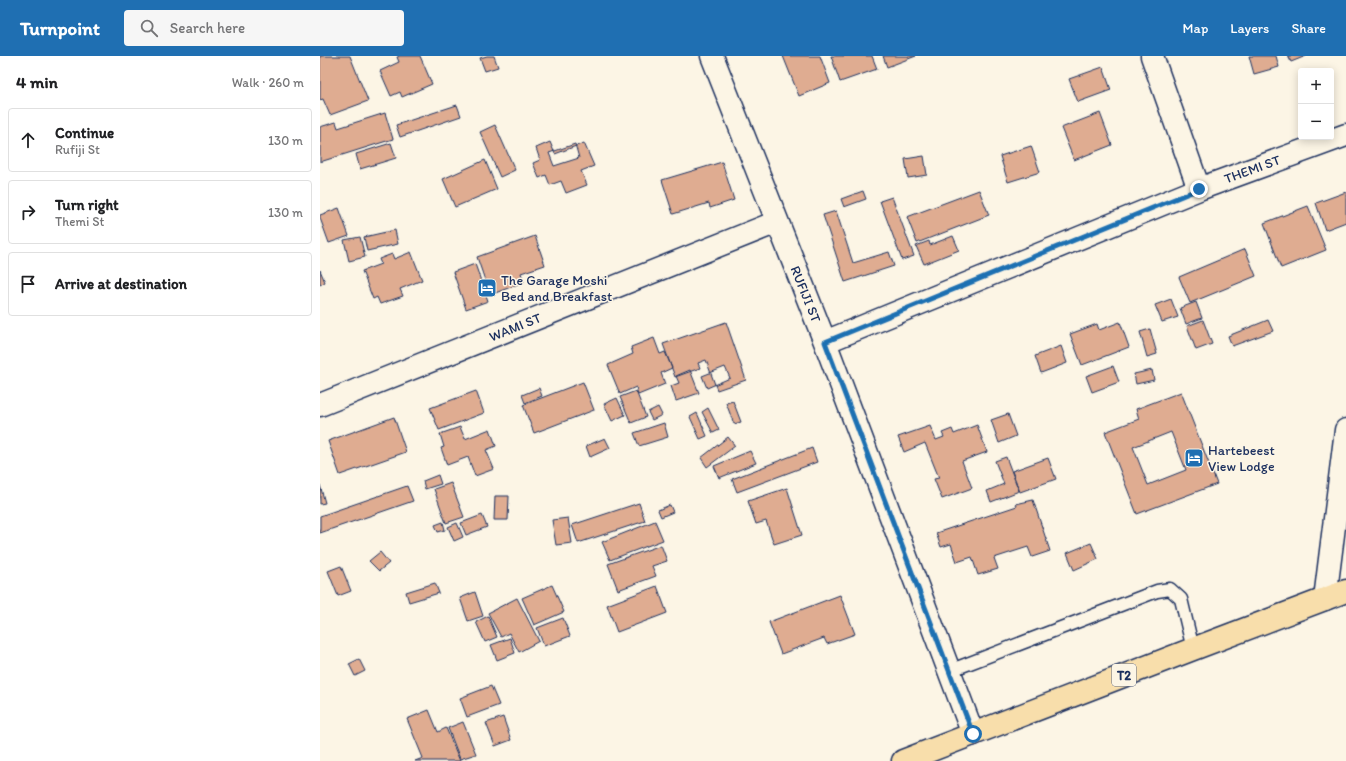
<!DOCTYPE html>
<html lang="en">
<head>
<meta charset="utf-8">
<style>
	:root { --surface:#fff; --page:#f6f6f6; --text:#202124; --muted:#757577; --line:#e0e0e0; --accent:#1f6fb2 }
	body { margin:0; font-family:Itim,sans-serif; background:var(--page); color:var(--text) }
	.controls { position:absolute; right:12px; top:12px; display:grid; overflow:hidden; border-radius:4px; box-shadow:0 2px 10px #0003 }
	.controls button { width:36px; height:36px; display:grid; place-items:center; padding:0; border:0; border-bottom:1px solid var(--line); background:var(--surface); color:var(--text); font:20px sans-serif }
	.stop { position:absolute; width:12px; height:12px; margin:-9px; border:3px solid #1f6fb2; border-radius:50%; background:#fff }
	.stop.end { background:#1f6fb2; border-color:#fff; box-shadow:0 1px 4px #0008 }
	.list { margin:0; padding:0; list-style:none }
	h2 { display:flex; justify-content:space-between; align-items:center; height:52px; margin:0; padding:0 16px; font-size:17px }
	h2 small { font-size:13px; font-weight:400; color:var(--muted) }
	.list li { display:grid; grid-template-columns:26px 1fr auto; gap:12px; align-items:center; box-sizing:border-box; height:64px; margin:0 8px 8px; padding:0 8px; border:1px solid var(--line); border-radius:4px }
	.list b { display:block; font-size:15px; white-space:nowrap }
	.list p { margin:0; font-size:13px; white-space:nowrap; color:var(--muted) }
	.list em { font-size:13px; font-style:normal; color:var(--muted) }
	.icon { flex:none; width:22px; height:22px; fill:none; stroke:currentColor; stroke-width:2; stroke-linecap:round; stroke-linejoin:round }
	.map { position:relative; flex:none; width:1026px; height:705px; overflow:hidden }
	header { display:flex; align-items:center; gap:24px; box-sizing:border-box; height:56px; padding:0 20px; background:var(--accent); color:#fff }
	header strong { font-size:19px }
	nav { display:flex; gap:22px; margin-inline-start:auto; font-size:14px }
	.search { width:280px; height:36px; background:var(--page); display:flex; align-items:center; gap:10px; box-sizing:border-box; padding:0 14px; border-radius:4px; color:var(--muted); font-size:15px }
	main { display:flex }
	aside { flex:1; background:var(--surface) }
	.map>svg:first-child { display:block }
</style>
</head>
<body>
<header>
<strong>Turnpoint</strong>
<div class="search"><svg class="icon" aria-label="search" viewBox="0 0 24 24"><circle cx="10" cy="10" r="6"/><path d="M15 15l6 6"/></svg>Search here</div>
<nav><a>Map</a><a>Layers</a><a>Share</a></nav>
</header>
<main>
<aside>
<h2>4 min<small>Walk · 260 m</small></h2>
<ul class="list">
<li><svg class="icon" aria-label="ahead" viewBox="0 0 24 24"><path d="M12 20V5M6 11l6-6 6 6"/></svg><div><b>Continue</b><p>Rufiji St</p></div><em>130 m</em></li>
<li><svg class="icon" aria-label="right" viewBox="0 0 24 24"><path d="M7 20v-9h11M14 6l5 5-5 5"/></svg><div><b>Turn right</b><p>Themi St</p></div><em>130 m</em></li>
<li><svg class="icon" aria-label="arrive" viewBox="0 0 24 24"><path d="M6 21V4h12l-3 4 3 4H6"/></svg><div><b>Arrive at destination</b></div></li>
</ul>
</aside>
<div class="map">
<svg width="1026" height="705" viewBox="0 0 1026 705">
	<rect width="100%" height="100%" fill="#fcf5e5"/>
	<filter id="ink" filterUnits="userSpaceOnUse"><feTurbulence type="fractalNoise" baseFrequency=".025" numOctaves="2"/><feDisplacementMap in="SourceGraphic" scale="8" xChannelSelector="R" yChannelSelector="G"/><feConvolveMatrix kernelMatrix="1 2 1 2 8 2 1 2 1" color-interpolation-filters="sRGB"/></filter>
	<g filter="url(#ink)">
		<path fill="#dfac91" stroke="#1b2f5e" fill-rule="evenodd" d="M0,0H30L48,45L10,59L3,43L0,44Z
			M80,0H100L112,28L82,41L80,36L71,40L60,15L79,6L77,1Z
			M167,0H174L178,11L165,15L160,2Z
			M463,0H500L510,27L479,40Z
			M511,0H552L557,13L520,26Z
			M563,0H596L567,11Z
			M929,0H956L959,11L934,18Z
			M968,0H986L971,6Z
			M783,11L791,34L758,46L749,23Z
			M137,49L141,60L80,81L76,69Z
			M65,57L73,83L0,106V71L16,66L18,72Z
			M780,57L792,89L754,104L741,72Z
			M175,69L195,114L180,121L160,76Z
			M230,86L235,98L264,87L274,110L261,115L267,129L246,137L241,125L230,129L226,119L219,122L213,107L220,104L216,92Z
			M71,87L76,102L40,113L36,98Z
			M255,88L259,102L234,110L229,97Z
			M711,90L720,116L688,126L680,100Z
			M604,100L607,119L588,122L585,103Z
			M165,104L177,133L135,151L123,123Z
			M402,106L414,144L390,152L389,147L353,158L342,124Z
			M659,134L669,159L597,187L587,161Z
			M543,135L546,143L524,151L521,143Z
			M1026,136V166L1005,174L996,147Z
			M572,141L594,200L582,204L560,145Z
			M988,150L1006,194L961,212L944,167Z
			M19,152L29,180L9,187L0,162V159Z
			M516,155L533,207L569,196L574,210L525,226L503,159Z
			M75,174L78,188L47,195L44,181Z
			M215,180L225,209L201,217L204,226L170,239L157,201Z
			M633,180L639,194L604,208L596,190L609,185L610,189Z
			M40,181L45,201L29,205L24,184Z
			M925,193L936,220L870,247L859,221Z
			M91,196L102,224L80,233L83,240L60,248L57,241L53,243L42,215L61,208L59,203L72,198L74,203Z
			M155,208L168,245L146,253L133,216Z
			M0,214L5,226L0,229Z
			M851,243L858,261L842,266L835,249Z
			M876,246L882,262L866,268L860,252Z
			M883,264L892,288L876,294L867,270Z
			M948,264L953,275L912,290L908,280Z
			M406,266L426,324L397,334L386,304L378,307L380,312L355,321L343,288Z
			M800,266L809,291L762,309L750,278L777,268L779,274Z
			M830,273L837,298L827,301L820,276Z
			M334,282L340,298L345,296L352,312L341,317L345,328L318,339L316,331L300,338L288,309L313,298L311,291Z
			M741,290L747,307L721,317L715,300Z
			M793,310L799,326L772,336L766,320Z
			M405,311L410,322L387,332L382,320Z
			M370,314L379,337L356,345L351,330L359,327L356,320Z
			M832,314L834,324L816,328L814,318Z
			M263,326L274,354L214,377L203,349Z
			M219,332L222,340L205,347L202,339Z
			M156,335L164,357L119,374L110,352Z
			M316,335L326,361L311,367L300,341Z
			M861,336L897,428L817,458L785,376L819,363L816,353ZM851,376L866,414L828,429L813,391Z
			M297,342L305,359L292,365L284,348Z
			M413,345L421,366L414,368L406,347Z
			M338,351L342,359L332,364L328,356Z
			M388,352L399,374L393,377L382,356Z
			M377,357L387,380L380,383L370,361Z
			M688,358L696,380L679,387L671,364Z
			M74,361L86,396L20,419L8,385Z
			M344,367L348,381L319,390L314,377Z
			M657,369L667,396L642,405L652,432L622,443L614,423L619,422L605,387L584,396L578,381L610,370L616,384L624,381L622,377L632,373L634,378Z
			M140,371L145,383L170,373L176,390L166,394L174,413L155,420L148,401L127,409L121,392L124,391L120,378Z
			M408,381L415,390L387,411L381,402Z
			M285,382L290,392L270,401L266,390Z
			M492,392L497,406L417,436L412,423Z
			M430,395L436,407L399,422L394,410Z
			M686,401L699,435L671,446L667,435L684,428L675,405Z
			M728,402L736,423L700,436L692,415Z
			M118,419L121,428L105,433L103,425Z
			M131,427L144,461L126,467L114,433Z
			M0,429L5,447L0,448Z
			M87,430L93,445L0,477V460Z
			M467,432L482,479L454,488L446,465L436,468L428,445Z
			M175,440H189L188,464H174Z
			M713,444L730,495L712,501L708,491L674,502L678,513L658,519L652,501L637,506L631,488L621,491L616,477L697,450L696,448Z
			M319,447L325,465L258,487L252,469Z
			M350,449L353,456L341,461L338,454Z
			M162,459L167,471L146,479L141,467Z
			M248,462L252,487L236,489L232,464Z
			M335,465L343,484L290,504L282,486Z
			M123,466L125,474L118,476L115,469Z
			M137,467L143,481L134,485L128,471Z
			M771,487L778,503L754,514L747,497Z
			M341,489L347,505L332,510L336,520L298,534L288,508Z
			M60,496L69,507L59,515L49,505Z
			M21,510L31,535L18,540L8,515Z
			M115,527L119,537L89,546L86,536Z
			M232,529L244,556L214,569L202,542Z
			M337,530L347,557L297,576L287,549Z
			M155,536L163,560L148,565L140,542Z
			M520,539L535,578L507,588L504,582L461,598L449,566Z
			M197,542L219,585L199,596L189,577L181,581L168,557Z
			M168,560L177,581L165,586L156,566Z
			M243,562L250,580L224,590L217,572Z
			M190,582L195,597L177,604L171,589Z
			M39,603L45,615L35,620L29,608Z
			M171,630L179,649L147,661L140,642Z
			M109,654L118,676L126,672L140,705H95L103,702L87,663Z
			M183,661L191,684L175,690L166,667Z
			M143,666L156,698L140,703L128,672Z"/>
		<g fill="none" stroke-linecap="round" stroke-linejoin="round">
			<defs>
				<path id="lane" d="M629,615L837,535L850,533L861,543L873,593"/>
				<path id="street" d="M392,0L505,286L653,678
					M832,0L879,133
					M505,286L879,133L1026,79
					M0,349L457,166
					M1005,543L1026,374"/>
				<path id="highway" d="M583,705L873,593L1026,535"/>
			</defs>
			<use href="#lane" stroke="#1b2f5e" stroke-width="15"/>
			<use href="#street" stroke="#1b2f5e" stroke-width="25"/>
			<use href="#highway" stroke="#1b2f5e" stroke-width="25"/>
			<use href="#lane" stroke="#fcf5e5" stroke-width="12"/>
			<use href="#street" stroke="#fcf5e5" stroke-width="22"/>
			<use href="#highway" stroke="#f8deab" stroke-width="22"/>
		</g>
	</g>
	<g fill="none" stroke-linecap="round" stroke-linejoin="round" filter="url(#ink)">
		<path stroke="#1f6fb2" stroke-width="5" d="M653,678L505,286L879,133"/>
	</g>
	<defs>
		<symbol id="hotel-square" viewBox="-11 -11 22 22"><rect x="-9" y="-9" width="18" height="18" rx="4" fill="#1f6fb2" stroke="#fcf5e5"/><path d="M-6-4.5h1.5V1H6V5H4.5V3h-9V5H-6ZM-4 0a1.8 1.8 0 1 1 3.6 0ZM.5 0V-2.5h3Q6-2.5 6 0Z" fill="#fff"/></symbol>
	</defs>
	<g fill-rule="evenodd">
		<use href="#hotel-square" x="156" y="221" width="22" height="22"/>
		<use href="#hotel-square" x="863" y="391" width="22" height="22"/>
	</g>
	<g text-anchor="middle" stroke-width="3" stroke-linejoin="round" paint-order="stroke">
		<rect fill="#fcf5e5" stroke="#5e6a86" stroke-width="1" x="792" y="608" width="24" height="22" rx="3"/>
		<g font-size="13" font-weight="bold" fill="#1b2f5e">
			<text x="804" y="624">T2</text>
		</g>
		<g font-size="14" fill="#1b2f5e" stroke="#fcf5e5">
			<text transform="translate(932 113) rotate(-20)" y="5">THEMI ST</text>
			<text transform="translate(486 238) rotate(68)" y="5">RUFIJI ST</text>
			<text transform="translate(195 271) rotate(-22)" y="5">WAMI ST</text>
		</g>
		<g font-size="14" fill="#1b2f5e" stroke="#fcf5e5" text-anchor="start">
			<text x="181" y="229">The Garage Moshi<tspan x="181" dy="16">Bed and Breakfast</tspan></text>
			<text x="888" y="399">Hartebeest<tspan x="888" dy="16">View Lodge</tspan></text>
		</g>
	</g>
</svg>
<div class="controls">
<button>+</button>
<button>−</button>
</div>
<div class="stop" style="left:653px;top:678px"></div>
<div class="stop end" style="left:879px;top:133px"></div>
</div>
</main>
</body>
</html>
